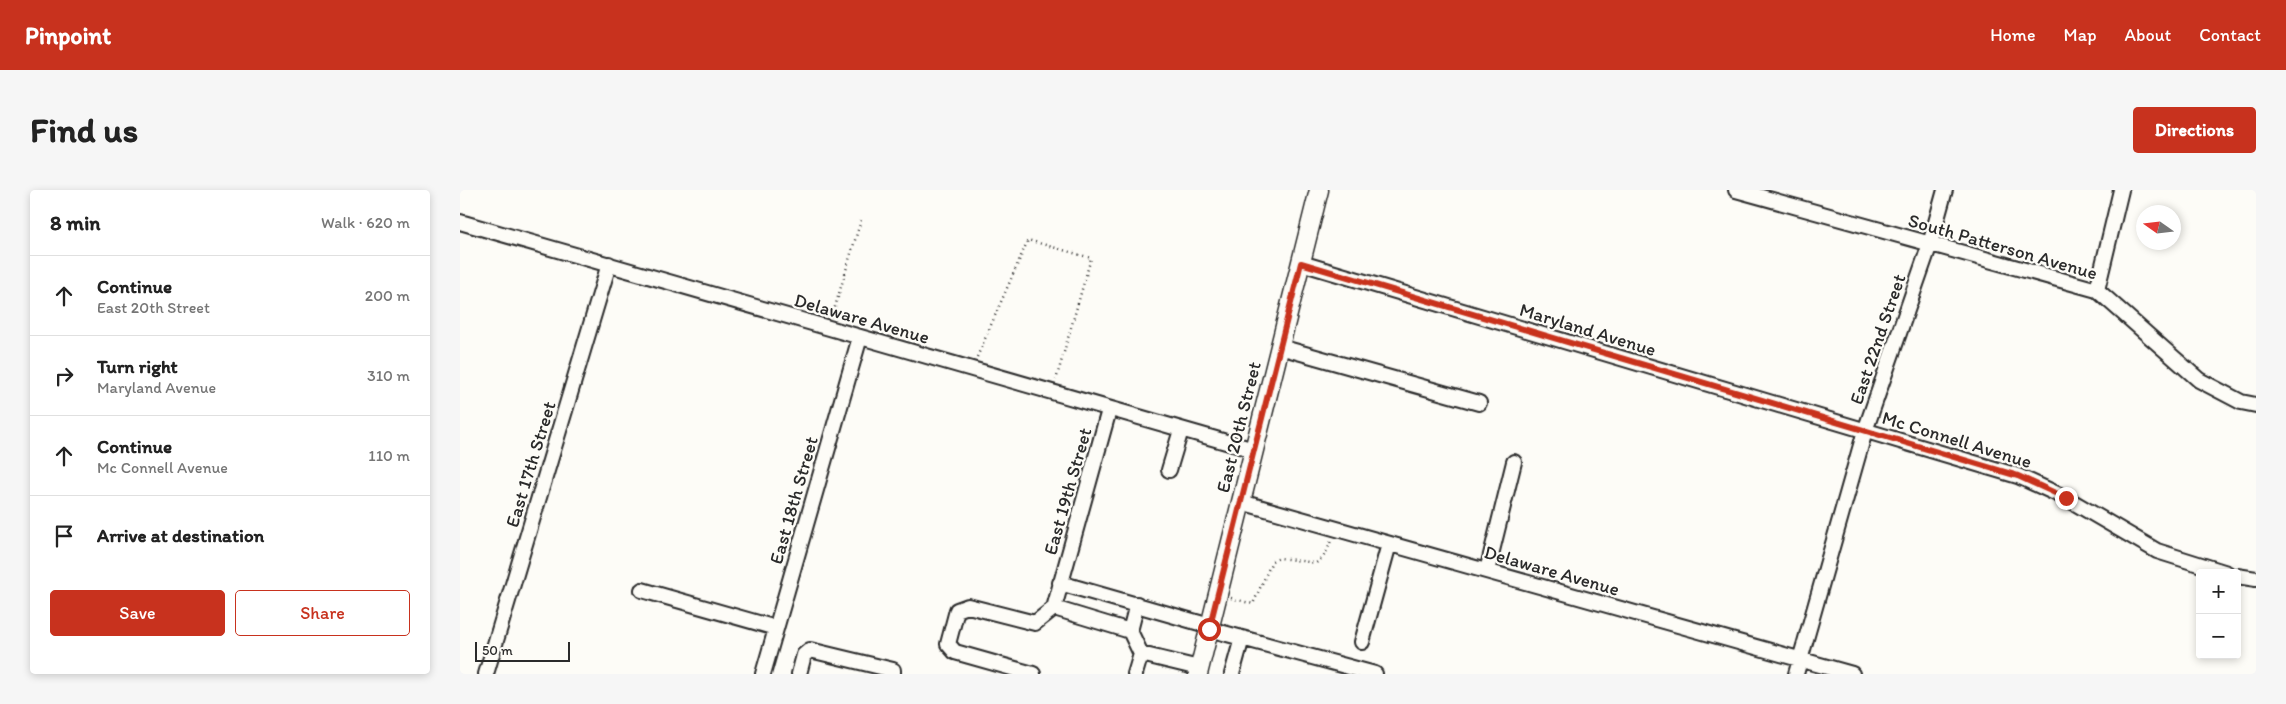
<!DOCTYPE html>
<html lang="en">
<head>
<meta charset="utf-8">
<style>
	:root { --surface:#fff; --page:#f6f6f6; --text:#222; --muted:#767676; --line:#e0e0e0; --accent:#c8321e }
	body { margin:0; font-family:Itim,sans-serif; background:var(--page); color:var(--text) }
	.controls { position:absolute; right:15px; bottom:15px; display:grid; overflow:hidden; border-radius:5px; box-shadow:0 2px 8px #0003 }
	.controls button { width:45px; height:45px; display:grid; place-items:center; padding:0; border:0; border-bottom:1px solid var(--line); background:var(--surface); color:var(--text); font:25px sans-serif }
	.compass { position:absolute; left:1676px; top:15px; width:45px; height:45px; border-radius:50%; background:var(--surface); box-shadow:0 2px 8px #0003; rotate:284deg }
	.scale { position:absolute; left:15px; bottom:12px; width:95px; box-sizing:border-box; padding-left:5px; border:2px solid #2b2b2b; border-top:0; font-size:14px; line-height:18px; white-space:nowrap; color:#2b2b2b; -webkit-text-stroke:4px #fdfcf7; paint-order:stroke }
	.stop { position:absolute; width:15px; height:15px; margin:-11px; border:4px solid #c8321e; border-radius:50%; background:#fff }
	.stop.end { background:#c8321e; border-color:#fff; box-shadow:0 1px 5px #0008 }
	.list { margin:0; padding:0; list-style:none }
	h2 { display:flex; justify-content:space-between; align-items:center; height:65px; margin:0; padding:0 20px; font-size:21px }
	h2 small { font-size:16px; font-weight:400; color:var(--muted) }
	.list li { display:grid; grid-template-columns:32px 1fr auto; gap:15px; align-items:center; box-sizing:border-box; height:80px; padding:0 20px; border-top:1px solid var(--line) }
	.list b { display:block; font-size:19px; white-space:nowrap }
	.list p { margin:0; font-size:16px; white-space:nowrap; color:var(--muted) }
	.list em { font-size:16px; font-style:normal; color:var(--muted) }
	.actions { display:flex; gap:10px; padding:15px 20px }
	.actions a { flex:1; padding:11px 0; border:1px solid var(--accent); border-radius:5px; text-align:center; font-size:18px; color:var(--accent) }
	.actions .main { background:var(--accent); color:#fff }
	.icon { flex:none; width:28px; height:28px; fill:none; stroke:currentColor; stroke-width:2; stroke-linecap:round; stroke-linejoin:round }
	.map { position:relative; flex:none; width:1796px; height:484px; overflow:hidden; border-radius:5px }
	header { display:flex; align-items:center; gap:30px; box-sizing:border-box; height:70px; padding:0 25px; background:var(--accent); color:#fff }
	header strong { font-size:24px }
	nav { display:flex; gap:28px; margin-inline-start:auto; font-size:18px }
	.intro { display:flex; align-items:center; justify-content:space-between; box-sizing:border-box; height:120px; padding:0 30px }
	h1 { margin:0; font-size:35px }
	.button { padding:12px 22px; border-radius:5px; background:var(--accent); color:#fff; font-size:18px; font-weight:700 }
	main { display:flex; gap:30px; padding:0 30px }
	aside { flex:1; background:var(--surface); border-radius:5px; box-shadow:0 2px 8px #0003 }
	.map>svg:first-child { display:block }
</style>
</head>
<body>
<header>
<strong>Pinpoint</strong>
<nav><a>Home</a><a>Map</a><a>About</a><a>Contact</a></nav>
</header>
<div class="intro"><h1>Find us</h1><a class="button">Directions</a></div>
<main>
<aside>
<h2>8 min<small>Walk · 620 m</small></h2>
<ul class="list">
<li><svg class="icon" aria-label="ahead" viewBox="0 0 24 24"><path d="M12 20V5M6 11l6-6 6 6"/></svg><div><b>Continue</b><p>East 20th Street</p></div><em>200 m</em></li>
<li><svg class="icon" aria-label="right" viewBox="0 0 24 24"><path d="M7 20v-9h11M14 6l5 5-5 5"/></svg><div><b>Turn right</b><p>Maryland Avenue</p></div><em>310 m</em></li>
<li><svg class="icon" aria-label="ahead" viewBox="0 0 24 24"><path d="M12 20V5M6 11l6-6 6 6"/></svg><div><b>Continue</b><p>Mc Connell Avenue</p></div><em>110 m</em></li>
<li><svg class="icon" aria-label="arrive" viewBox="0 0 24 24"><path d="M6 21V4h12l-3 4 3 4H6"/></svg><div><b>Arrive at destination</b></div></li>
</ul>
<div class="actions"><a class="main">Save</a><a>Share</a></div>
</aside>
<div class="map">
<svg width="1796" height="484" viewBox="0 0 1796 484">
	<rect width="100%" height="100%" fill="#fdfcf7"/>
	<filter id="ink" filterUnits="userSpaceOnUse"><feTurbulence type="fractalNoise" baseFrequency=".02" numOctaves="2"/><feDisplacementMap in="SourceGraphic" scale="10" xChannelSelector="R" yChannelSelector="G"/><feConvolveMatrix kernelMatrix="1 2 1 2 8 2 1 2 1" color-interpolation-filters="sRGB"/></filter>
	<g filter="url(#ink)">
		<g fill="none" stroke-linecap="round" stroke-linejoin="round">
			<defs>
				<path id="minor" d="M1276,0L1637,100L1739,190L1781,212L1796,215
					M0,32L794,260
					M841,73L1558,286L1606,308L1697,361L1767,383
					M1637,100L1661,0
					M820,157L1019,213
					M709,280L721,240
					M781,312L1392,484
					M1027,381L1054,272
					M1777,386L1796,389
					M600,393L750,436
					M182,400L316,438
					M594,418L670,441
					M749,439L782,448L772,484
					M782,448L915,484
					M902,452L929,354
					M681,464L739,478
					M26,484L149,74
					M303,484L400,147
					M339,484L344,465L350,460L433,480V484
					M573,484L495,462L488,454L497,420L508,416L575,433L594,418L649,220
					M675,484L681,464L670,441L677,414
					M1336,484L1405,241L1470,54L1485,0"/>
				<path id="major" d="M738,484L859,0"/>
			</defs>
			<use href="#minor" stroke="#2b2b2b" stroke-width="18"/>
			<use href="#major" stroke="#2b2b2b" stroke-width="21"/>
			<path stroke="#2b2b2b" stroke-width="2.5" stroke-dasharray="1 4" stroke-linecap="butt" d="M372,127L401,30
				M517,167L568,50L631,68L596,190
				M771,408L793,414L812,371L820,368L856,373C865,367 868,360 871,350"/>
			<use href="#minor" stroke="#fdfcf7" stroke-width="14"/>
			<use href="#major" stroke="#fdfcf7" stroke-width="18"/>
		</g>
	</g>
	<g fill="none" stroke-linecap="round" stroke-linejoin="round" filter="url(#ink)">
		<path stroke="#c8321e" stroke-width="6" d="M749,439L841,73L1558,286L1606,308"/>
	</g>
	<g text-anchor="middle" stroke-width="4.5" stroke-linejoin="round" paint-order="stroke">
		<g font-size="19" fill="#2b2b2b" stroke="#fdfcf7">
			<text transform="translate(1543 56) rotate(16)" y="7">South Patterson Avenue</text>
			<text transform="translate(402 128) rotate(16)" y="7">Delaware Avenue</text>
			<text transform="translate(1128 139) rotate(17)" y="7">Maryland Avenue</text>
			<text transform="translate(1417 149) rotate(-71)" y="7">East 22nd Street</text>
			<text transform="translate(778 237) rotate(-76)" y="7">East 20th Street</text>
			<text transform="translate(1497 249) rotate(17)" y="7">Mc Connell Avenue</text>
			<text transform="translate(70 274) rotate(-73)" y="7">East 17th Street</text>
			<text transform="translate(607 301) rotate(-74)" y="7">East 19th Street</text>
			<text transform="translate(333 310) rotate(-74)" y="7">East 18th Street</text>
			<text transform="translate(1092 380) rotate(16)" y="7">Delaware Avenue</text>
		</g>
	</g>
</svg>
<div class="controls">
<button>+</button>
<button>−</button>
</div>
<svg class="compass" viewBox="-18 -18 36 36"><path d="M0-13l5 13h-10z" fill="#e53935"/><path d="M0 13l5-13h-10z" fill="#767676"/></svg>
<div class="scale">50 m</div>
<div class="stop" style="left:749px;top:439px"></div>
<div class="stop end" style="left:1606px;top:308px"></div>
</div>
</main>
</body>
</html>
